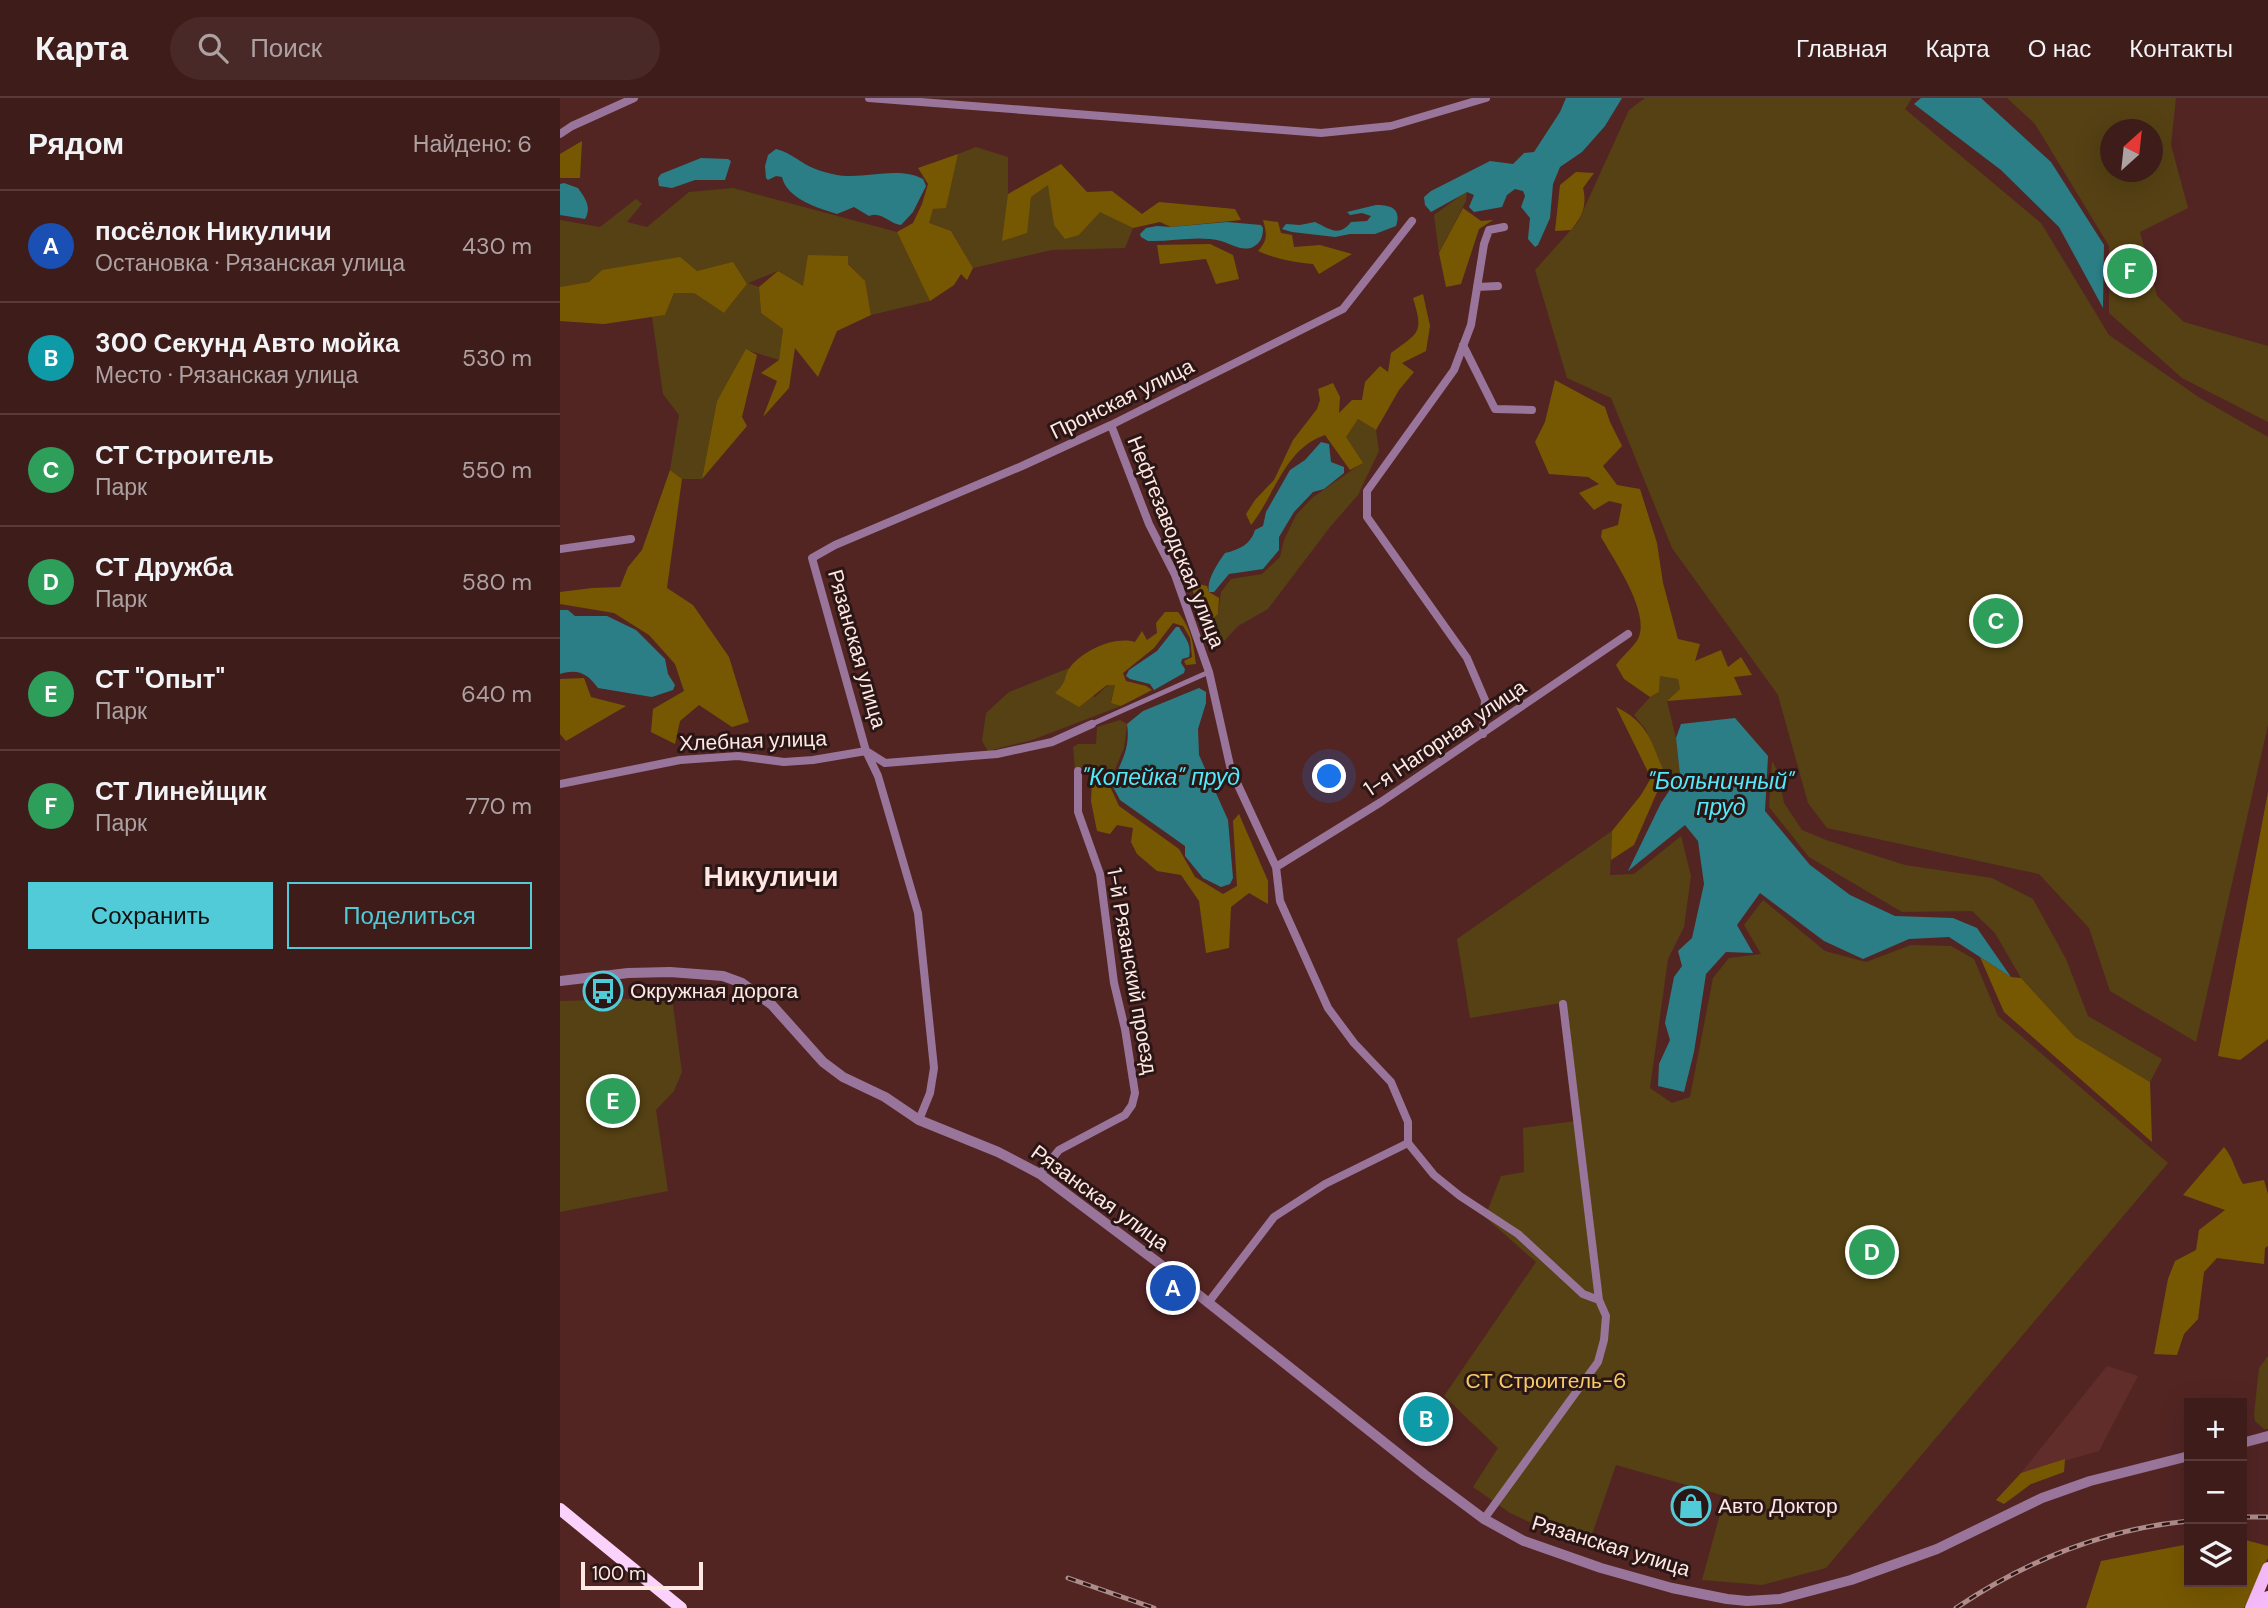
<!DOCTYPE html>
<html lang="ru">
<head>
<meta charset="utf-8">
<style>
	:root { --surface:#3e1c1a; --page:#492927; --text:#f1f3f6; --muted:#ada1a2; --line:#573a39; --accent:#52cbd8 }
	body { margin:0; font-family:"DM Sans",sans-serif; background:var(--page); color:var(--text) }
	.controls { position:absolute; right:21px; bottom:21px; display:grid; overflow:hidden; border-radius:0px; box-shadow:0 7px 28px #0002 }
	.controls button { width:63px; height:63px; display:grid; place-items:center; padding:0; border:0; border-bottom:2px solid var(--line); background:var(--surface); color:var(--text); font:35px sans-serif }
	.compass { position:absolute; left:1540px; top:21px; width:63px; height:63px; border-radius:50%; background:var(--surface); box-shadow:0 7px 28px #0002; rotate:27deg }
	.scale { position:absolute; left:21px; bottom:18px; width:122px; box-sizing:border-box; padding-left:7px; border:4px solid #ffe7e4; border-top:0; font-size:19px; line-height:24px; white-space:nowrap; color:#ffe7e4; -webkit-text-stroke:5px #2a1614; paint-order:stroke }
	.you { position:absolute; left:770px; top:679px; width:24px; height:24px; margin:-18px; border:5px solid #fff; border-radius:50%; background:#1a73e8; box-shadow:0 0 0 10px #1a73e833 }
	.badge { display:grid; place-items:center; width:46px; height:46px; border-radius:50%; background:var(--accent); color:#fff; font-size:23px; font-weight:700 }
	.pin { position:absolute; translate:-50% -50%; border:4px solid #fff; box-shadow:0 2px 7px #0006 }
	.list { margin:0; padding:0; list-style:none }
	h2 { display:flex; justify-content:space-between; align-items:center; height:91px; margin:0; padding:0 28px; font-size:30px }
	h2 small { font-size:23px; font-weight:400; color:var(--muted) }
	.list li { display:grid; grid-template-columns:46px 1fr auto; gap:21px; align-items:center; box-sizing:border-box; height:112px; padding:0 28px; border-top:2px solid var(--line) }
	.list b { display:block; font-size:26px; white-space:nowrap }
	.list p { margin:0; font-size:23px; white-space:nowrap; color:var(--muted) }
	.list em { font-size:23px; font-style:normal; color:var(--muted) }
	.actions { display:flex; gap:14px; padding:21px 28px }
	.actions a { flex:1; padding:16px 0; border:2px solid var(--accent); border-radius:0px; text-align:center; font-size:24px; color:var(--accent) }
	.actions .main { background:var(--accent); color:#111 }
	.icon { flex:none; width:38px; height:38px; fill:none; stroke:currentColor; stroke-width:2; stroke-linecap:round; stroke-linejoin:round }
	.map { position:relative; flex:none; width:1708px; height:1510px; overflow:hidden }
	header { display:flex; align-items:center; gap:42px; box-sizing:border-box; height:98px; padding:0 35px; background:var(--surface); border-bottom:2px solid var(--line) }
	header strong { font-size:33px }
	nav { display:flex; gap:38px; margin-inline-start:auto; font-size:24px }
	.search { width:490px; height:63px; background:var(--page); display:flex; align-items:center; gap:18px; box-sizing:border-box; padding:0 24px; border-radius:38px; color:var(--muted); font-size:26px }
	main { display:flex }
	aside { flex:1; background:var(--surface) }
	.map>svg:first-child { display:block }
</style>
</head>
<body>
<header>
<strong>Карта</strong>
<div class="search"><svg class="icon" aria-label="search" viewBox="0 0 24 24"><circle cx="10" cy="10" r="6"/><path d="M15 15l6 6"/></svg>Поиск</div>
<nav><a>Главная</a><a>Карта</a><a>О нас</a><a>Контакты</a></nav>
</header>
<main>
<aside>
<h2>Рядом<small>Найдено: 6</small></h2>
<ul class="list">
<li><span class="badge" style="background:#1a4fb4">A</span><div><b>посёлок Никуличи</b><p>Остановка · Рязанская улица</p></div><em>430 m</em></li>
<li><span class="badge" style="background:#0f9aa8">B</span><div><b>300 Секунд Авто мойка</b><p>Место · Рязанская улица</p></div><em>530 m</em></li>
<li><span class="badge" style="background:#2e9e5b">C</span><div><b>СТ Строитель</b><p>Парк</p></div><em>550 m</em></li>
<li><span class="badge" style="background:#2e9e5b">D</span><div><b>СТ Дружба</b><p>Парк</p></div><em>580 m</em></li>
<li><span class="badge" style="background:#2e9e5b">E</span><div><b>СТ &quot;Опыт&quot;</b><p>Парк</p></div><em>640 m</em></li>
<li><span class="badge" style="background:#2e9e5b">F</span><div><b>СТ Линейщик</b><p>Парк</p></div><em>770 m</em></li>
</ul>
<div class="actions"><a class="main">Сохранить</a><a>Поделиться</a></div>
</aside>
<div class="map">
<svg width="1708" height="1510" viewBox="0 0 1708 1510">
	<rect width="100%" height="100%" fill="#522523"/>
	<path fill="#602d2a" d="M1547,1268L1578,1278L1539,1353L1461,1375Z"/>
	<path fill="#554113" fill-rule="evenodd" d="M1085,0H1352L1345,11L1481,125L1549,237L1640,300L1708,339V627L1636,944L1550,893L1529,830L1479,776L1267,730L1248,705L1218,597L1112,450L1051,300L1007,280L975,172L1018,124L1069,12Z
		M1447,0H1616L1611,47L1628,110L1580,134L1597,198L1624,224L1708,248V324L1622,280L1549,215V148L1475,26ZM1550,32H1592V74H1550Z
		M416,49L448,59V100L466,135L471,99L489,86L494,127L519,137L540,113L573,130L565,150L492,152L413,170L391,133L368,125L373,111L386,109L398,56Z
		M173,90L337,134L370,203L311,217L305,184L288,165V159L243,189L218,173L188,185L199,189L201,215L223,231L219,262L187,252L157,303L142,381H122L110,372L119,317L103,296L92,219L105,217L114,195H134L164,215L187,186L173,165L137,173L42,172L29,184L0,189V122L40,129L76,101L82,106L67,124L87,129L129,94Z
		M907,93L906,103L879,155L874,117Z
		M798,321L816,332L819,353L798,397L770,429L708,511L678,528L655,553L642,522H651L658,516L661,494L671,481L702,476L720,459L724,442L736,417L752,400L802,365L785,339Z
		M509,570L505,586L535,599L548,587H555L551,604L561,608L472,642L428,653L422,643L426,615L449,594Z
		M1100,578L1118,581L1120,591L1107,603L1116,640L1120,677L1105,676L1086,632L1074,617L1090,599L1099,594Z
		M560,622L567,626L564,650L549,686L532,682L534,667L515,671L513,649L518,646H536L537,629Z
		M1212,663L1218,674L1224,705L1242,732L1266,742L1345,767L1432,780L1473,801L1506,861L1528,918L1602,961L1590,984L1515,939L1461,880L1435,835L1412,813L1342,814L1249,759L1209,709Z
		M1052,733L1050,777L1074,776L1121,738L1131,778L1124,829L1108,861L1090,990L1112,1005L1130,999L1153,880L1169,860L1201,856L1184,827L1203,802L1265,853L1306,864L1351,847L1391,848L1414,861L1438,918L1608,1065L1266,1470L1202,1487L1142,1482L1165,1398L1056,1367L1029,1445L984,1431L950,1415L913,1389L938,1350L884,1298L976,1164L925,1119L941,1078L964,1074L963,1030L1016,1023L1001,905L910,920L897,841Z
		M112,900L122,974L114,993L96,1012L108,1093L0,1114V903Z
		M1708,1258V1331H1704L1695,1323L1694,1316L1699,1270Z"/>
	<path fill="#775802" d="M22,43L20,80H0V56Z
		M398,56L386,110L373,111L369,125L391,133L413,170L407,182L401,176L394,187L370,203L337,134L353,125L362,106L368,86L358,70Z
		M501,66L527,94L552,93L582,116L599,104L675,111L681,122L611,129L600,124L573,130L540,114L519,137L505,141L494,127L488,87L471,99L467,135L442,143L448,96Z
		M1016,74L1034,75L1023,90C1027,107 1023,118 1011,132L995,133L1000,87Z
		M903,110L921,123L933,122L919,131L901,186L886,189L879,155Z
		M703,122L718,124L721,135L732,137L734,149L760,147L792,156L759,176L753,166C733,164 716,161 698,153C708,142 707,136 703,122Z
		M650,146L673,157L679,181L656,186L646,161L600,166L597,147Z
		M248,157L288,158V166L305,183L311,217L277,233L258,279L235,250L229,290L203,319L217,283L201,275L219,262L223,231L201,215L199,189L218,173L243,188Z
		M120,159L137,173L173,164L187,186L164,215L134,195H114L105,217L44,226L0,223V189L29,184L42,172Z
		M863,196L870,228L866,253L842,265L854,274L839,292L816,332L798,321L786,339L803,365L790,372L765,337C725,350 715,397 691,427L686,416L695,402L714,382L733,342L757,311L760,302L758,291L773,285L780,299L779,315L792,302H802L805,284L820,268L828,274L831,255C859,234 864,236 853,200Z
		M186,251L197,257L182,319L187,328L142,381L157,303Z
		M995,282L1045,309L1050,324L1062,348L1043,368L1057,387L1080,391L1097,445L1103,485L1118,541L1140,546L1135,563L1161,552L1168,569L1181,559L1192,577L1174,579L1182,597L1107,603L1120,591L1118,581L1100,578L1099,594L1090,599L1064,581L1056,567C1062,558 1073,550 1078,541C1091,515 1054,462 1041,439L1042,432L1058,427L1062,406L1049,403L1034,412L1019,395L1039,386L1028,379L989,376L975,344L985,324Z
		M110,372L122,381L107,490L133,507L169,559L189,624L172,629L139,607L120,623L115,646L91,634L93,611L124,593L115,566L89,537L54,515L0,506V494L32,490L60,489L68,469L82,452Z
		M630,484L647,488L649,494L659,500L658,516L651,522H642Z
		M605,514H618C632,532 633,544 636,566L626,567L624,563L632,559L630,540L623,528L613,525L594,550L563,575L566,583L586,588L592,592L561,608L551,605L555,587H547L519,609L495,595C509,583 503,577 511,568C525,552 554,538 575,544L582,533L587,542L597,535L596,525Z
		M24,580L31,599L66,608L6,643L0,636V581Z
		M1056,609C1089,625 1091,644 1105,676L1074,747L1051,762L1052,733L1081,697L1091,680Z
		M532,682L549,686L559,708L619,751L635,779L663,796L677,788L673,723L679,716L708,783V806L689,795L671,809L669,850L646,855L639,803L621,777L597,773L577,756L571,744L573,730L557,727L550,736L537,733L531,703Z
		M1708,694V941L1680,962L1658,958Z
		M1420,859L1451,879L1461,880L1515,939L1590,984L1592,1044L1444,914Z
		M1664,1049C1674,1061 1675,1073 1683,1086L1704,1082L1708,1096V1148L1705,1150L1704,1166L1657,1160L1644,1174L1638,1221L1624,1236L1617,1257L1594,1256L1608,1181L1615,1163L1636,1152L1639,1132L1665,1112L1623,1097Z
		M1505,1361L1504,1374L1471,1386L1444,1406L1436,1402L1461,1375Z
		M1682,1441L1708,1448V1460L1684,1510H1526L1541,1463L1629,1446V1484H1682Z"/>
	<path fill="#2c7e86" d="M1006,0H1062L1045,28L1022,54L1000,69L993,86L990,120L978,147L975,149L968,141L970,120L961,109L965,98L963,93L955,91L947,97L942,109L914,114L909,109L914,97L907,94L871,114L865,107L864,99L871,93L930,63L953,66L964,55L974,54L1000,14Z
		M1361,0H1421L1491,64L1544,147L1543,210L1499,129L1441,72L1354,6Z
		M216,51C228,54 235,60 245,66C255,72 275,78 287,78C312,79 340,69 363,81L366,88L353,114L341,127C329,126 322,113 309,118L294,109L277,116C258,110 227,101 222,79L216,78L208,82L206,80L205,68L208,57Z
		M141,60L168,61L171,63L165,82H135L112,90L99,88L98,80L101,76Z
		M4,85L18,90C25,100 32,109 25,121L0,117V86Z
		M816,107C830,107 842,110 836,128L815,136H790L775,139L732,134L722,131L726,126L740,127L755,124C768,130 779,140 791,124L807,123L811,118L802,115L790,117L787,114Z
		M667,124L701,127L703,130C703,138 701,145 693,149C682,154 672,146 661,143C638,137 611,144 588,143L581,139L580,136L586,130L597,128L611,129Z
		M761,344L769,346L771,364L784,369V375L764,391L753,394L734,414L719,439V452L703,471L669,476L654,494H649C646,482 658,465 665,455C679,452 691,446 695,432L703,428L706,414L730,372L745,362Z
		M0,512H8L15,518H47L76,532L105,561L108,576L115,587L113,592L92,599L38,590C28,576 18,570 0,576Z
		M616,529H619C625,540 632,546 629,559L622,561L621,565L625,571L624,575L594,592L590,586L570,581L566,578L569,572L597,553Z
		M639,590L646,594V605L638,631L639,657L668,722L673,780L670,786L661,789L643,780L625,758V748L560,702L552,687C560,664 571,652 567,626L583,613Z
		M1175,620L1208,658L1205,713L1250,767L1290,797L1335,818L1393,820L1417,830L1451,879L1389,839L1349,841L1303,861L1264,843L1200,795L1177,827L1193,855L1166,854L1146,876L1134,954L1124,994L1098,988L1099,966L1110,942L1105,925L1114,879L1122,868L1118,853L1132,840L1144,786L1138,743L1125,727L1068,773L1101,705L1120,677L1116,640L1121,626Z"/>
	<g fill="none" stroke-linecap="round" stroke-linejoin="round">
		<path stroke="#9a759b" stroke-width="5" d="M532,626L649,574"/>
		<path stroke="#9a759b" stroke-width="8" d="M309,0L761,35L831,28L926,0
			M0,36L12,28L74,0
			M917,189L938,188
			M903,247L935,311L972,312
			M551,327L589,426L615,477L649,574L671,672L716,769L720,803L768,910L794,945L831,984L848,1024V1045L874,1077L900,1098L958,1136L1023,1196L1039,1202
			M0,451L71,441
			M923,636L925,602L907,560L807,419V393L894,272L911,227L924,146L929,132L944,129
			M306,653L325,665L437,656L492,644L532,626
			M0,686L120,662L178,658L224,664L253,662L306,653
			M716,769L821,704L1068,536
			M359,1022L370,995L374,970L358,815L318,678L306,653L252,460L275,447L462,368L551,327L783,211L852,123
			M480,1076L499,1052L565,1017L572,1007L575,995L565,931L554,885L540,776L518,714V673
			M648,1205L714,1119L765,1086L848,1045
			M924,1421L1038,1264L1044,1242L1046,1218L1039,1202L1003,906"/>
		<path stroke="#9a759b" stroke-width="10" d="M0,883L68,875L110,874L163,878L182,885L212,907L263,964L283,979L325,999L359,1022L438,1054L480,1076L596,1163L865,1377L924,1421L964,1443L1041,1470L1112,1490L1167,1501L1187,1503L1220,1501L1291,1482L1377,1451L1482,1400L1530,1383L1629,1358
			M1682,1345L1708,1338"/>
		<path stroke="#f6baf9" stroke-width="12" d="M1691,1510L1708,1470
			M1702,1510L1708,1499"/>
		<path stroke="#fad2fb" stroke-width="12" d="M0,1411L121,1510"/>
		<defs>
			<path id="rail" d="M1682,1419H1708
				M508,1480L594,1510
				M1396,1510C1466,1463 1544,1431 1629,1423"/>
		</defs>
		<use href="#rail" stroke="#ae8c8a" stroke-width="5"/>
		<use href="#rail" stroke="#2a1614" stroke-width="2.5" stroke-dasharray="8" stroke-linecap="butt"/>
	</g>
	<defs>
		<symbol id="bus-ring" viewBox="-11 -11 22 22"><circle r="9.5" fill="#2a1614" stroke="#52cbd8" stroke-width="1.5"/><path d="M-5-6H5V4H4V6H2V4H-2V6H-4V4H-5ZM-3.5-4V0h7V-4ZM-3.5 1.2v1.5H-2V1.2ZM2 1.2v1.5H3.5V1.2Z" fill="#52cbd8"/></symbol>
		<symbol id="shop-ring" viewBox="-11 -11 22 22"><circle r="9.5" fill="#2a1614" stroke="#52cbd8" stroke-width="1.5"/><path d="M-5-2.5h2.3a2.7 3.5 0 0 1 5.4 0H5L5.5 6h-11ZM-1.5-2.5h3a1.5 2.3 0 0 0-3 0Z" fill="#52cbd8"/></symbol>
	</defs>
	<g fill-rule="evenodd">
		<use href="#bus-ring" x="21" y="871" width="44" height="44"/>
		<use href="#shop-ring" x="1109" y="1386" width="44" height="44"/>
	</g>
	<g text-anchor="middle" stroke-width="6" stroke-linejoin="round" paint-order="stroke">
		<g font-size="21" fill="#ffe7e4" stroke="#2a1614">
			<text transform="translate(562 301) rotate(-26)" y="7">Пронская улица</text>
			<text transform="translate(616 444) rotate(68)" y="7">Нефтезаводская улица</text>
			<text transform="translate(297 551) rotate(74)" y="7">Рязанская улица</text>
			<text transform="translate(885 640) rotate(-34)" y="7">1-я Нагорная улица</text>
			<text transform="translate(193 643) rotate(-2)" y="7">Хлебная улица</text>
			<text transform="translate(572 873) rotate(80)" y="7">1-й Рязанский проезд</text>
			<text transform="translate(540 1100) rotate(36)" y="7">Рязанская улица</text>
			<text transform="translate(1051 1448) rotate(17)" y="7">Рязанская улица</text>
		</g>
		<g font-size="21" fill="#ffe7e4" stroke="#2a1614" text-anchor="start">
			<text x="70" y="900">Окружная дорога</text>
			<text x="1158" y="1415">Авто Доктор</text>
		</g>
		<g font-size="21" fill="#f8cb68" stroke="#2a1614">
			<text x="986" y="1290">СТ Строитель-6</text>
		</g>
		<g font-size="23" font-style="italic" fill="#50eafa" stroke="#2a1614">
			<text x="601" y="687">"Копейка" пруд</text>
			<text x="1161" y="691">"Больничный"<tspan x="1161" dy="26">пруд</tspan></text>
		</g>
		<g font-size="28" font-weight="bold" fill="#ffe7e4" stroke="#2a1614">
			<text x="211" y="788">Никуличи</text>
		</g>
	</g>
</svg>
<div class="controls">
<button>+</button>
<button>−</button>
<button><svg class="icon" aria-label="layers" viewBox="0 0 24 24"><path d="M12 4l9 5-9 5-9-5zM3 14l9 5 9-5"/></svg></button>
</div>
<svg class="compass" viewBox="-18 -18 36 36"><path d="M0-13l5 13h-10z" fill="#e53935"/><path d="M0 13l5-13h-10z" fill="#ada1a2"/></svg>
<div class="scale">100 m</div>
<div class="you"></div>
<div class="pin badge" style="left:613px;top:1190px;background:#1a4fb4">A</div>
<div class="pin badge" style="left:866px;top:1321px;background:#0f9aa8">B</div>
<div class="pin badge" style="left:1436px;top:523px;background:#2e9e5b">C</div>
<div class="pin badge" style="left:1312px;top:1154px;background:#2e9e5b">D</div>
<div class="pin badge" style="left:53px;top:1003px;background:#2e9e5b">E</div>
<div class="pin badge" style="left:1570px;top:173px;background:#2e9e5b">F</div>
</div>
</main>
</body>
</html>
